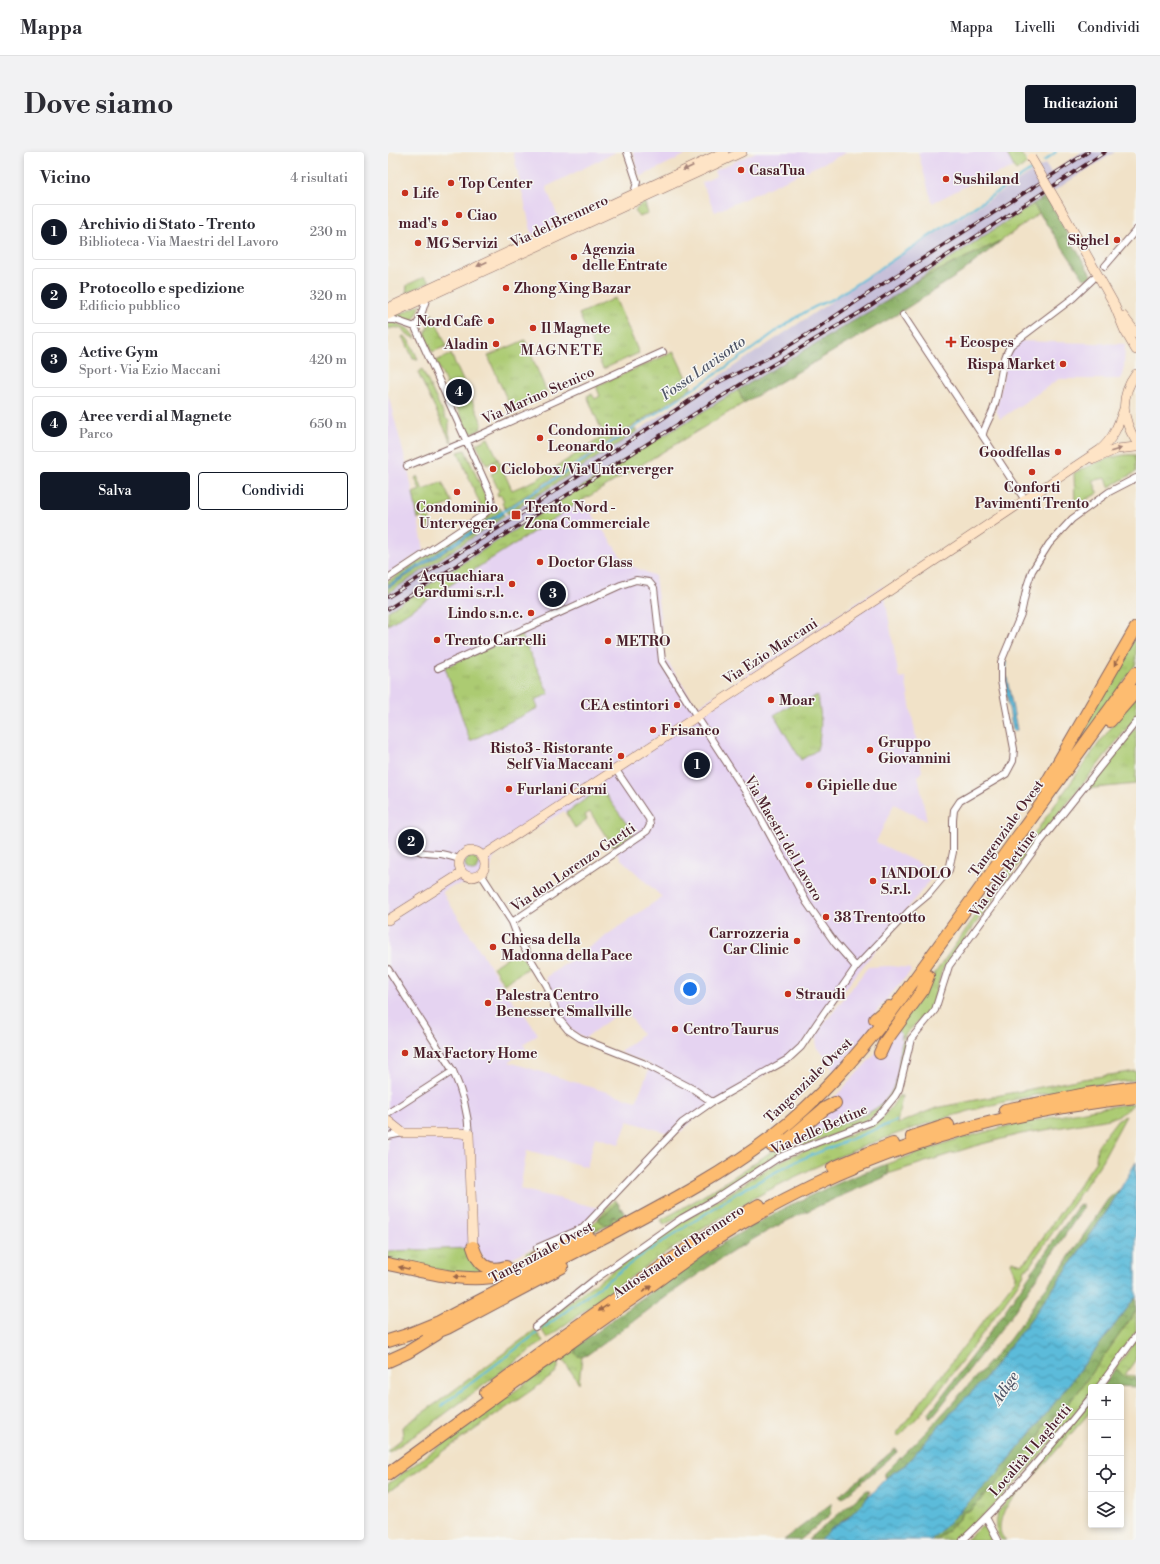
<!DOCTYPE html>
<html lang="it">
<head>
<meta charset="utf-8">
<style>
	:root { --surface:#fff; --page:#f2f2f3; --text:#2b2b33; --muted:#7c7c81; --line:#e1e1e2; --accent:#111827 }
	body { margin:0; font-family:"Libre Bodoni",serif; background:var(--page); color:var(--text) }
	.controls { position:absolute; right:12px; bottom:12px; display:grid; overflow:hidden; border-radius:4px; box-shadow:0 2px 6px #0003 }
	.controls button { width:36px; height:36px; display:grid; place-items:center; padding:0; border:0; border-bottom:1px solid var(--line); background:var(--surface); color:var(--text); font:20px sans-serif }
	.you { position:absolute; left:302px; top:837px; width:14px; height:14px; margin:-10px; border:3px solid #fff; border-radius:50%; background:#1a73e8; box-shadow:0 0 0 6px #1a73e833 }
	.badge { display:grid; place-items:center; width:26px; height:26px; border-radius:50%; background:var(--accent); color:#fff; font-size:13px; font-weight:700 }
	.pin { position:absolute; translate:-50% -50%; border:2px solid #fff; box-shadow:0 1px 4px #0006 }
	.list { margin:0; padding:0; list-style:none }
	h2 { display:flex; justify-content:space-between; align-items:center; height:52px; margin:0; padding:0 16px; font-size:17px }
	h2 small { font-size:13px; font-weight:400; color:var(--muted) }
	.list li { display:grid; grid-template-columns:26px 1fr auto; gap:12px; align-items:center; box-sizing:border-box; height:56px; margin:0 8px 8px; padding:0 8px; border:1px solid var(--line); border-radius:4px }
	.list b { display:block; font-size:15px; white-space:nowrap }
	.list p { margin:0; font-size:13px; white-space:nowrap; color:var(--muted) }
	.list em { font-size:13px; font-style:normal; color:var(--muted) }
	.actions { display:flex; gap:8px; padding:12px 16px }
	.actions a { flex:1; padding:9px 0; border:1px solid var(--accent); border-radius:4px; text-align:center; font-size:14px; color:var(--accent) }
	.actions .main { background:var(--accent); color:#fff }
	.icon { flex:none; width:22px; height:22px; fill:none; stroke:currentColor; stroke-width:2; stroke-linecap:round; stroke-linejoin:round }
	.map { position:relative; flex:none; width:748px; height:1388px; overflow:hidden; border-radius:4px }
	header { display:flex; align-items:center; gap:24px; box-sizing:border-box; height:56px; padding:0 20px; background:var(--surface); border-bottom:1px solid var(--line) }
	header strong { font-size:19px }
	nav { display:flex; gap:22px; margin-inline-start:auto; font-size:14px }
	.intro { display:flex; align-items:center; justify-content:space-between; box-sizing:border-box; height:96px; padding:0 24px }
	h1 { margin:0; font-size:28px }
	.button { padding:10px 18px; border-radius:4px; background:var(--accent); color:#fff; font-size:14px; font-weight:700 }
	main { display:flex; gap:24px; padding:0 24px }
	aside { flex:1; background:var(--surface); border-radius:4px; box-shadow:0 2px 6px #0003 }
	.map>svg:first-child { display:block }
</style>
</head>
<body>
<header>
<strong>Mappa</strong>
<nav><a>Mappa</a><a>Livelli</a><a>Condividi</a></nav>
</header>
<div class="intro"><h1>Dove siamo</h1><a class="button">Indicazioni</a></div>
<main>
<aside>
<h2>Vicino<small>4 risultati</small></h2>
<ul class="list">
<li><span class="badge">1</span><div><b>Archivio di Stato - Trento</b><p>Biblioteca · Via Maestri del Lavoro</p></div><em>230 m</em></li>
<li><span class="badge">2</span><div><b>Protocollo e spedizione</b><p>Edificio pubblico</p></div><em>320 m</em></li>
<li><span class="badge">3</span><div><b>Active Gym</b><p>Sport · Via Ezio Maccani</p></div><em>420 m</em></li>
<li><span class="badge">4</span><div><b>Aree verdi al Magnete</b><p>Parco</p></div><em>650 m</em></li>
</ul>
<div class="actions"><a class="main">Salva</a><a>Condividi</a></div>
</aside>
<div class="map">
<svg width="748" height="1388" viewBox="0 0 748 1388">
	<defs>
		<pattern id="grass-tufts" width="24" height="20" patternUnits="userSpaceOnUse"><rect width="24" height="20" fill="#accb72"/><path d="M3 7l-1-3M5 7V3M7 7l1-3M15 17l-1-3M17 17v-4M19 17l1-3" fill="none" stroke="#96ae63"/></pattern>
		<pattern id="forest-crowns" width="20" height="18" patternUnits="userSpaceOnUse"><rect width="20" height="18" fill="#89af64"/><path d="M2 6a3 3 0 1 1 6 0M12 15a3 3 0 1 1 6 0" fill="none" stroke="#728e53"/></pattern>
		<pattern id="water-waves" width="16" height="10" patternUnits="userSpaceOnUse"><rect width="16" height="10" fill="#5cbbda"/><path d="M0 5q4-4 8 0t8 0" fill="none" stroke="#4e97b1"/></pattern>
	</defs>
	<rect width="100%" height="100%" fill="#f6f6f2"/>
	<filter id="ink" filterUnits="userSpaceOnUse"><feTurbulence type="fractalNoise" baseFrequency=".025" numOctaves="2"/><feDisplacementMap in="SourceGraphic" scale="8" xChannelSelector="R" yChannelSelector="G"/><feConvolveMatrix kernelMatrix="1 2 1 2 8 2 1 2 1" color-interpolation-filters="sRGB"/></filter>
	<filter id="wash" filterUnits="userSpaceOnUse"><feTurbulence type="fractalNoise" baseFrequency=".012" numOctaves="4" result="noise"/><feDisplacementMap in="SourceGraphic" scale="16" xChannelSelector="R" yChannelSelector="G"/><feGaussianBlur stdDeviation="0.9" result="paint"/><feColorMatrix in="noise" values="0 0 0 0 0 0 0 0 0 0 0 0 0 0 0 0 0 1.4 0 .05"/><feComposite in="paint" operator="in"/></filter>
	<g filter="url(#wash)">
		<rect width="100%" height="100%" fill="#f1e2c8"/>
		<path fill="#e5d3f1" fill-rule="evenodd" d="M125,0H228L158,35L172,70L144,83Z
			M245,0H303L252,25Z
			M368,0H460L327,60L314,31L328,24L326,19Z
			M530,0H618L626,15L580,33L544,51Z
			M632,189L737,192L736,215L733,227H671L612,267L608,258L618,212L620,203L625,195Z
			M0,242L21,322L36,398L0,421Z
			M195,348L237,411L267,424L277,506L309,555L495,434L511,526L517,525L534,619L530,624L539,669L506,652L488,690L548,720L402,908L312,960L294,979L280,981L240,969L231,992L207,985L199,1015L139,998L132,1037L211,1056L194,1073L125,1105L112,1110H104L97,1108L90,1096L0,1099V473ZM213,636L246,681L225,695L233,707L274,745L158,825L172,863L182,877L197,886L237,856L254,883L231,900L263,913L248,949L121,910L138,897L135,892L150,882L130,853L128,854L54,740L64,734L87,731L102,719L105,707L113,697L176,659L178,661Z
			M502,814L521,816L523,819L487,861L489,870L448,918L444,915L440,906L428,895L429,881L480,815Z
			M509,878L514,883L512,886L514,888L508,928L503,940L496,949L489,957L480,962L426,981L422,972Z"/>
		<path fill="#c7c0d9" d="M694,0H727L645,52L499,149L268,288L0,459V441L61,400L239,286L474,129L644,20L657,12L663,21Z"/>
		<path fill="url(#grass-tufts)" stroke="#7b754e" d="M618,0H632L639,11L628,19Z
			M257,51L260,62L251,65L247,59L253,52Z
			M645,52L651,61L613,89L526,130Z
			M36,125L42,130L18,141L19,133Z
			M227,146L251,201L215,217L191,162Z
			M33,152C26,170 25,172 6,165Z
			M44,161L59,194L44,200L37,184Z
			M2,170C12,172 23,176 28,186C17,186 17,171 0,177V171Z
			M16,183L22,190L30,207H25L16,186H14V185Z
			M137,188L160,243L124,259L100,204Z
			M286,200L303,236L117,357L114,351L116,349L113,343L110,344L109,341L111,339L103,322L109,319L105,310L110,307L124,338L148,328L216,284L199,244L204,242L207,247L212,244L208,234Z
			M63,202L94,271L92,278L83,281L80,280L48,209Z
			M34,217L57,265L61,269V281L64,290H63L30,221L31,219Z
			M350,238L356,251L195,348L0,473V459L217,320Z
			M246,277L250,279L120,362L118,360Z
			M77,298L99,348L98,355L94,357L70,300Z
			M748,303V320L721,335L718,326L705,328L710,341L687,354L686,321C706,312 725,301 748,303Z
			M29,324L35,338L54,330L64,351L39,361L45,376L42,377L36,365L30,367L25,341L32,338L27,326Z
			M112,356L114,359L0,433V429Z
			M115,362L117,364L0,441V436Z
			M133,482L161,542L147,548L150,556L82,589L57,515Z
			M748,484V512L661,634Z
			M429,543C434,561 434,580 429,598L413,608L386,563L409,549L412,553Z
			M748,544V565L629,714L554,818L544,855L513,887L512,886L514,883L509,878L537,839L547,821L711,591Z
			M748,575V632L697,637Z
			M213,636L246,682L225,695L202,660L197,663L199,667L187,676L178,661Z
			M77 712a7 7 0 1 1 14 0a7 7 0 1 1-14 0Z
			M518,884C514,901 514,919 508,935C496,971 446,981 415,994L412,992C411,983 418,981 425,979L426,981C436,978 446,974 455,971C484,961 505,952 510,919C512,907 510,893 518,884Z
			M748,919V928C605,942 463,988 340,1061C277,1099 218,1143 159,1186L155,1180L153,1173L196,1139L295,1069L343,1040L383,1014L403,1004L477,977C491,969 503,959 510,944H514L509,972L548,956L688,928Z
			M746,951C740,960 731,963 722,967L633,982L590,993L500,1022L499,1012L563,989L623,973L702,958Z
			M738,964L711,1014L647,1106L641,1115L637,1117L635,1124C613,1157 590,1188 566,1219C549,1242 532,1265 510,1285L509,1281L627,1128L628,1123L623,1111L624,1109L634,1112L639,1108L708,1009L709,995L712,990L730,967Z
			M422,972L424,976L415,979L405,992L341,1035L276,1073L273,1068C325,1040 374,1007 422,972Z
			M227,1047L240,1067L190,1084L153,1100L139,1104L138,1101L200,1077Z
			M83,1096L102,1120L81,1123L0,1109V1099Z
			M748,1159V1179L714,1228L708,1235H703V1241C663,1293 619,1343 571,1388H548L569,1370L575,1360L583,1358L640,1299L654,1280L655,1274C667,1264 680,1253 690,1240C697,1232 701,1222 709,1214Z
			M147,1178L155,1189L38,1276L0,1301V1298L15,1286L14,1275L50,1250Z
			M748,1188V1207L737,1223L748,1224V1227L737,1226L727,1218Z
			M188,1195L187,1201L190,1204L194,1205L191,1231L173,1205Z
			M168,1209L170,1210V1216L167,1222L56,1299L0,1340V1332Z
			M703,1249V1259L617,1357C613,1366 608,1381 618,1388H613C607,1380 606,1369 610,1360Z
			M596,1374L600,1378L605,1388H578L591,1376Z"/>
		<path fill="url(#forest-crowns)" stroke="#6a6748" d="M658,44L704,125L696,127L645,52Z
			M613,89L573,121L508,163L356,251L350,238L499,149L526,130Z
			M499,1012L500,1022L495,1026C453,1044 409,1062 369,1085C309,1119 255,1163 199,1203C194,1205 191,1206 187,1201L188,1195C237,1158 287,1121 340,1088C390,1057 444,1032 499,1012Z
			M732,1037L721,1056L670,1130L643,1167L594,1230L569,1254L517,1313L499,1325H497V1321L540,1278L621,1188L643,1158L648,1148L672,1118L720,1047Z
			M229,1050L240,1067C234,1068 230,1068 226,1064L222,1072L219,1074L209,1067L221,1059Z
			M695,1052V1056L623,1164L553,1254L544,1265H541V1261L602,1180L690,1054Z
			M748,1145V1159L709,1214C701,1222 697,1232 690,1240C680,1253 667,1264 655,1274L654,1280L640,1299L583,1358L575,1360L569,1370L548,1388H543L611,1320L647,1276Z
			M727,1218H730C737,1226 737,1226 748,1227V1235L729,1234L714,1235Z
			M508,1296L509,1300L454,1347L451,1344Z
			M479,1338H482C479,1354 458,1366 446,1375C441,1379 436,1384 432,1388H420Z
			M444,1351L443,1361L440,1365L412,1388H396Z"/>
		<path fill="#accb72" stroke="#7b754e" d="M100,286L110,307L99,313L88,292Z
			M130,798L141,815L116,832L105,815Z"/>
		<path fill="url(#water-waves)" stroke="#536d82" d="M114,359L115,362L0,436V433Z
			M616,509L619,510L618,521L629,578L625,579L615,523Z
			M748,1010V1145L647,1276L611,1320L543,1388H432L444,1376L460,1366L499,1325L517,1313L569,1254L594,1230L643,1167L670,1130L721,1056Z"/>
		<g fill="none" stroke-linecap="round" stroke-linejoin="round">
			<path stroke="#5cbbda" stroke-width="2" d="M656,9L668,0
				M113,361C191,312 267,262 343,212C376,190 408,160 445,147L643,18
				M154,1177L250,1106L349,1041L404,1011L508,969
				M53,1254L149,1181"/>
		</g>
	</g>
	<g filter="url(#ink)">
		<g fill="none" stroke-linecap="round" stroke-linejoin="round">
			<defs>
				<path id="street" d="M239,0L249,30L246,41
					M717,114L748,78
					M515,163L637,348
					M0,168H7L27,175L101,339C106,349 104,356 95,363L0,426
					M27,175L31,169L39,145
					M595,284C594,279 603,264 605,258C613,237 611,212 623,193L685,146L705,127
					M19,314L79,289L275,200
					M50,516L233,433L248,428L261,430L266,436L274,509L306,560
					M309,565L363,648L419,751L447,791L468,815
					M23,683C27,704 36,701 53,702C59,703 65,705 71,707
					M93,722L124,770L130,786L159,834L171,867L180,878L192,886L255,911L282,925L305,937L324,950
					M124,770L259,679L262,673L261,667L228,618
					M0,817L65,919C74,939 80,960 81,982
					M0,961L65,919
					M0,984L15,981
					M149,1096L195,1076L294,971L324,950L400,907L413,895L429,871L468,815L522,758L540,743L561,718L565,700V668L566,658L572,649L618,622L625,609L626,597L613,529V510L633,462L639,434L644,419L661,392L684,367L721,340L748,326
					M147,1175L206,1128L294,1066L326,1048L390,1006L399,1002L483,970L493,961L507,944L511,937L523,887L547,858L561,814L649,694L748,570
					M711,1235L748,1184
					M598,1366L600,1369L610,1388
					M575,1388C621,1344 663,1295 703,1245"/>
				<path id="secondary" d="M670,52L725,150L737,179L748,198
					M0,156L336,0
					M0,163L354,0
					M735,164L748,181
					M748,222C731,245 734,267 748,289
					M706,307L729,297L748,295
					M71 712a13 13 0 1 1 26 0a13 13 0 1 1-26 0Z
					M95,704L495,443L712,298C725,287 730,274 736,257
					M0,768L74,721
					M0,969L15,981H71L81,982L85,1095"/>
				<path id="highway" d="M722,569L748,539
					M657,634L748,476
					M487,867L501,855
					M492,901L497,890L534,839L540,824
					M617,958L698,942L748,935
					M524,985L560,973
					M384,994L400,988L436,957L447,951
					M445,1016L478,1002L505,992
					M85,1095C90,1112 100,1121 118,1115
					M147,1106L200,1084
					M0,1112C38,1120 78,1132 116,1123C130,1120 143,1113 156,1107
					M41,1183L59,1176L174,1115
					M0,1189L19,1183L51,1170C106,1141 162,1113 218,1084C276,1053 334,1023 386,983C431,948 468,905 503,860L748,521
					M0,1209L20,1200L49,1182
					M98,1241L164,1192L312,1088L371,1053
					M0,1322C78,1265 157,1208 236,1152C263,1134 289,1114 316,1095C350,1072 387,1052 424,1034C526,985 636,957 748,945"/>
			</defs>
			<use href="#street" stroke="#846362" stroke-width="8"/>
			<use href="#secondary" stroke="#846362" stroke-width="10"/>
			<use href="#highway" stroke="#846362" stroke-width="14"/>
			<use href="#street" stroke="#fff" stroke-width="6"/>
			<use href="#secondary" stroke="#fee4c6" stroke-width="9"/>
			<use href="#highway" stroke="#fdbc70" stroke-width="12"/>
			<defs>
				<path id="rail" d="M0,445L128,365L319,237L333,229L386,203L428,177L487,137L700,0
					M0,457L361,227L474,159L717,0"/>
			</defs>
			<use href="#rail" stroke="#4a1f2b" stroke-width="3.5"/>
			<use href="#rail" stroke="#f6f6f2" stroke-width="2" stroke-dasharray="6" stroke-linecap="butt"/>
			<defs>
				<path id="secondary-bridge" d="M643,6L670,52"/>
			</defs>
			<use href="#secondary-bridge" stroke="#846362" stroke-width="10" stroke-linecap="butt"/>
			<use href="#secondary-bridge" stroke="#fee4c6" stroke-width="9"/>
		</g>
		<defs><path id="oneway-solid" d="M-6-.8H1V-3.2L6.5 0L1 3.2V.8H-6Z"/></defs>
		<g fill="#a48278">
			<use href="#oneway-solid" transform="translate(300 16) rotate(155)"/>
			<use href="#oneway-solid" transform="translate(94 112) rotate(155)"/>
			<use href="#oneway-solid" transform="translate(728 298) rotate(-18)"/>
		</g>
		<g fill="#9b664a">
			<use href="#oneway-solid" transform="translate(729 509) rotate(120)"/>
			<use href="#oneway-solid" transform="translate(16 1116) rotate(-168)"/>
			<use href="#oneway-solid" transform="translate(71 1125) rotate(-176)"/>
			<use href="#oneway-solid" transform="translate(259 1137) rotate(-35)"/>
			<use href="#oneway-solid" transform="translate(215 1156) rotate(145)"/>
		</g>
	</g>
	<g fill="#c8321e" stroke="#f6f6f2" stroke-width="1.5">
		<circle cx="353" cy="18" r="4"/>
		<circle cx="558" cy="27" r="4"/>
		<circle cx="63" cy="31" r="4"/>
		<circle cx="17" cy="41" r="4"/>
		<circle cx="71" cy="63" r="4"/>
		<circle cx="57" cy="71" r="4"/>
		<circle cx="729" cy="88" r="4"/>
		<circle cx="30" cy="91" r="4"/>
		<circle cx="186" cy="105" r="4"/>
		<circle cx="118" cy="136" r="4"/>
		<circle cx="103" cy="169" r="4"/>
		<circle cx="145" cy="176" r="4"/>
		<path d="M561 184h4v4h4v4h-4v4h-4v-4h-4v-4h4z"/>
		<circle cx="108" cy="192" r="4"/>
		<circle cx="675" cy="212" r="4"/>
		<circle cx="152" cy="286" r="4"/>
		<circle cx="670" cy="300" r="4"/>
		<circle cx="105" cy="317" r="4"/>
		<circle cx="644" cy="320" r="4"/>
		<circle cx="69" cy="340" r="4"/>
		<rect x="123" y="358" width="10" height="10" rx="2"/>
		<circle cx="152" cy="410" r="4"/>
		<circle cx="124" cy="432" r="4"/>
		<circle cx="143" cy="461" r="4"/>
		<circle cx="49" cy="488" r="4"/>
		<circle cx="220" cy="489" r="4"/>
		<circle cx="383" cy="548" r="4"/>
		<circle cx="289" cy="553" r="4"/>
		<circle cx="265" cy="578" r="4"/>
		<circle cx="482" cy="598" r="4"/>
		<circle cx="233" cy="604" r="4"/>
		<circle cx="421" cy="633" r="4"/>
		<circle cx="121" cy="637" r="4"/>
		<circle cx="485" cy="729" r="4"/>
		<circle cx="438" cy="765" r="4"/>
		<circle cx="409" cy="789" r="4"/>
		<circle cx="105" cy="795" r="4"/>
		<circle cx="400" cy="842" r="4"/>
		<circle cx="100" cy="851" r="4"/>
		<circle cx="287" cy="877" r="4"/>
		<circle cx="17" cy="901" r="4"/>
	</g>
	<g text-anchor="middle" stroke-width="3" stroke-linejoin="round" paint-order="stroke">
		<g font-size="14" font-weight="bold" fill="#4a1f2b" stroke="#f6f6f2" text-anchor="start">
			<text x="361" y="23">CasaTua</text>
			<text x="566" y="32">Sushiland</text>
			<text x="71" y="36">Top Center</text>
			<text x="25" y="46">Life</text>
			<text x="79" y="68">Ciao</text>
			<text x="49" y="76" text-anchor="end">mad's</text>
			<text x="721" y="93" text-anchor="end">Sighel</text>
			<text x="38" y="96">MG Servizi</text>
			<text x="194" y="102">Agenzia<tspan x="194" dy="16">delle Entrate</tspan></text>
			<text x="126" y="141">Zhong Xing Bazar</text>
			<text x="95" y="174" text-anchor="end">Nord Cafè</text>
			<text x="153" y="181">Il Magnete</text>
			<text x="572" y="195">Ecospes</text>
			<text x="100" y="197" text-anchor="end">Aladin</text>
			<text x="667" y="217" text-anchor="end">Rispa Market</text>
			<text x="160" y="283">Condominio<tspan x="160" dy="16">Leonardo</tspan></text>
			<text x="662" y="305" text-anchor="end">Goodfellas</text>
			<text x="113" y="322">Ciclobox / Via Unterverger</text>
			<text x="644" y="340" text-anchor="middle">Conforti<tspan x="644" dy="16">Pavimenti Trento</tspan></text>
			<text x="69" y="360" text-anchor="middle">Condominio<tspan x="69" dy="16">Unterveger</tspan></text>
			<text x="137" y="360">Trento Nord -<tspan x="137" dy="16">Zona Commerciale</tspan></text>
			<text x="160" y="415">Doctor Glass</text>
			<text x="116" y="429" text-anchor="end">Acquachiara<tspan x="116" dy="16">Gardumi s.r.l.</tspan></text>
			<text x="135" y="466" text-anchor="end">Lindo s.n.c.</text>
			<text x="57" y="493">Trento Carrelli</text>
			<text x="228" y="494">METRO</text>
			<text x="391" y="553">Moar</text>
			<text x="281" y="558" text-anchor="end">CEA estintori</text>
			<text x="273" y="583">Frisanco</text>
			<text x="490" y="595">Gruppo<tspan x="490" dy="16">Giovannini</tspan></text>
			<text x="225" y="601" text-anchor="end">Risto3 - Ristorante<tspan x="225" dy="16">Self Via Maccani</tspan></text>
			<text x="429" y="638">Gipielle due</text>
			<text x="129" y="642">Furlani Carni</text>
			<text x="493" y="726">IANDOLO<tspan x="493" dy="16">S.r.l.</tspan></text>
			<text x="446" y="770">38 Trentootto</text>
			<text x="401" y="786" text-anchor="end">Carrozzeria<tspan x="401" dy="16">Car Clinic</tspan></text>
			<text x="113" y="792">Chiesa della<tspan x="113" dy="16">Madonna della Pace</tspan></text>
			<text x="408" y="847">Straudi</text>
			<text x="108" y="848">Palestra Centro<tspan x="108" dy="16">Benessere Smallville</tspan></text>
			<text x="295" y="882">Centro Taurus</text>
			<text x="25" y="906">Max Factory Home</text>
		</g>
		<g font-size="14" fill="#4a1f2b" stroke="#f6f6f2">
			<text transform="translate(171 69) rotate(-25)" y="5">Via del Brennero</text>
			<text transform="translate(150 243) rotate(-24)" y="5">Via Marino Stenico</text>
			<text transform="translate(382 499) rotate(-33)" y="5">Via Ezio Maccani</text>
			<text transform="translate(618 676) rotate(-54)" y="5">Tangenziale Ovest</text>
			<text transform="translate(396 686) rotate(60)" y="5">Via Maestri del Lavoro</text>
			<text transform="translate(185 715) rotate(-34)" y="5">Via don Lorenzo Guetti</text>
			<text transform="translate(615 721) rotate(-54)" y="5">Via delle Bettine</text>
			<text transform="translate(420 928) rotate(-44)" y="5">Tangenziale Ovest</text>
			<text transform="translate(431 977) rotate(-24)" y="5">Via delle Bettine</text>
			<text transform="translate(290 1099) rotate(-34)" y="5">Autostrada del Brennero</text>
			<text transform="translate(153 1100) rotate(-28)" y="5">Tangenziale Ovest</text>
			<text transform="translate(642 1298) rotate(-49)" y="5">Località I Laghetti</text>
		</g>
		<g font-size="15" letter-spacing="1" fill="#4a1f2b" stroke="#f6f6f2">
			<text x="174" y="203">MAGNETE</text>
		</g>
		<g font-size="15" font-style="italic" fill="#505668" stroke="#f6f6f2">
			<text transform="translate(315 216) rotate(-35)" y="5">Fossa Lavisotto</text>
			<text transform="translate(617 1236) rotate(-57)" y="5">Adige</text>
		</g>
	</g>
</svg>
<div class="controls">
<button>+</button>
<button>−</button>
<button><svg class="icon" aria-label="locate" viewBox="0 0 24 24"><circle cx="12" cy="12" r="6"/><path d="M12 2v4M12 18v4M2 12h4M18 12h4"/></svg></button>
<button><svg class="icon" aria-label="layers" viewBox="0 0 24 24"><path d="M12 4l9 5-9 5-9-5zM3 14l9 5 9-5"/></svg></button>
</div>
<div class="you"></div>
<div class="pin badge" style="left:309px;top:613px">1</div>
<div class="pin badge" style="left:23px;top:690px">2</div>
<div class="pin badge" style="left:165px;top:442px">3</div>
<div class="pin badge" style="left:71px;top:240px">4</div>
</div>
</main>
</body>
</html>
